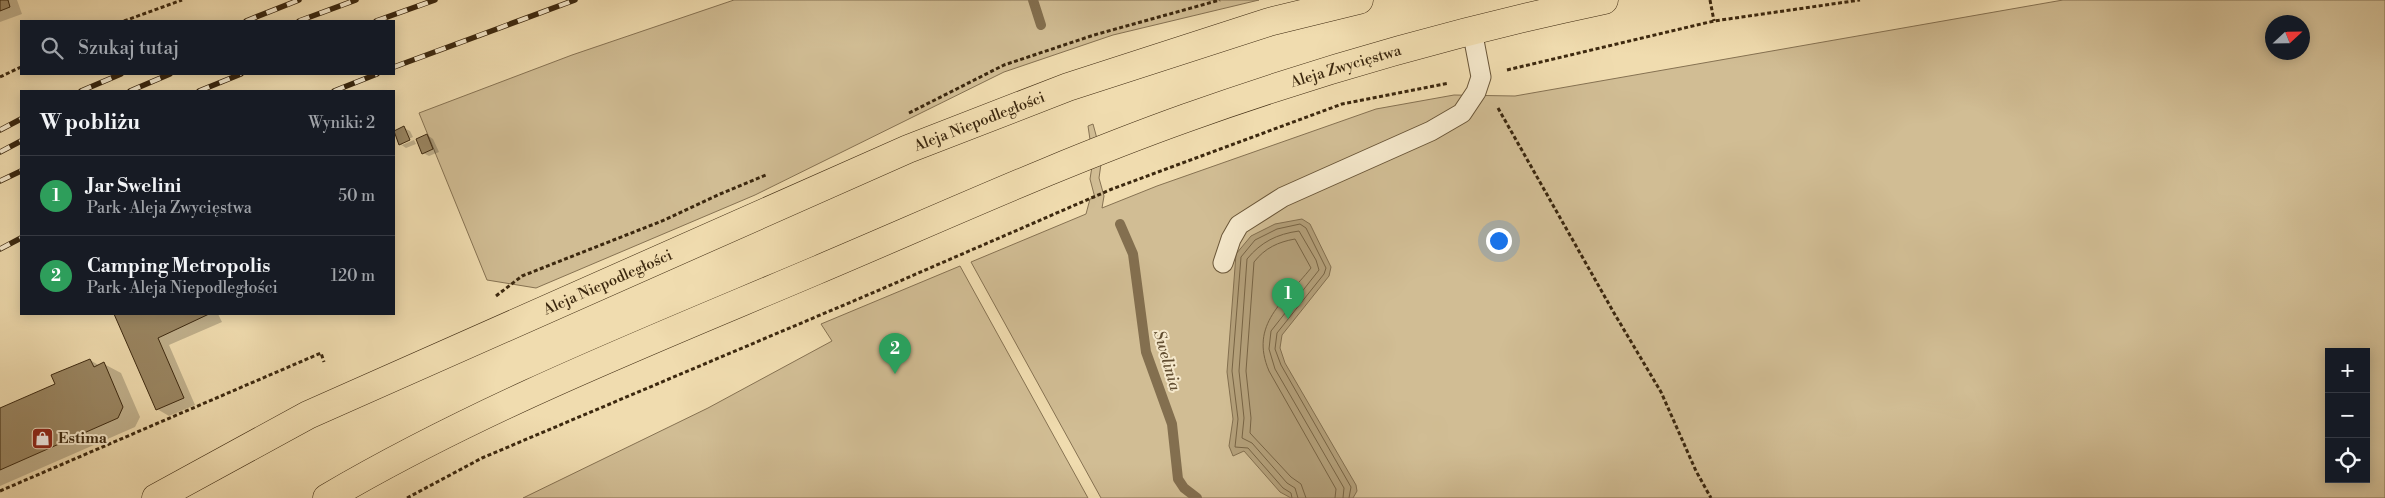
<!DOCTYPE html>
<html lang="pl">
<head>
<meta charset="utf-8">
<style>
	:root { --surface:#171b24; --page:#242831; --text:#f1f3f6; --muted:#9ea1a6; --line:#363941; --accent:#1a73e8 }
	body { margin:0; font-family:"Libre Bodoni",serif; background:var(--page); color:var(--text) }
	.controls { position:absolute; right:15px; bottom:15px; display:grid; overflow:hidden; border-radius:0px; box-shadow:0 2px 12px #0003 }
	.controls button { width:45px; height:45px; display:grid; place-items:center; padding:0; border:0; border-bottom:1px solid var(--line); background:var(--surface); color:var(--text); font:25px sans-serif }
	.compass { position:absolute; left:2265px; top:15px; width:45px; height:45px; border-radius:50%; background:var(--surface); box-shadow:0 2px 12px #0003; rotate:68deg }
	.you { position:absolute; left:1498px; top:240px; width:18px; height:18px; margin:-12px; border:4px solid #fff; border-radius:50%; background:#1a73e8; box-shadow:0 0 0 8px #1a73e833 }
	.badge { display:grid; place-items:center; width:32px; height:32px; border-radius:50%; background:var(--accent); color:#fff; font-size:16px; font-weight:700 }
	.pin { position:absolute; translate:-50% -41px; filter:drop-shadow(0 1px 2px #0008) }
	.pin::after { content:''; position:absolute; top:26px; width:18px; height:15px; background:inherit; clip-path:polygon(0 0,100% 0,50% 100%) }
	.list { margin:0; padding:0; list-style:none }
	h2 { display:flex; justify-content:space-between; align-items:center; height:65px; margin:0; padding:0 20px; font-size:21px }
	h2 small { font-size:16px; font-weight:400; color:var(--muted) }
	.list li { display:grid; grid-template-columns:32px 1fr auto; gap:15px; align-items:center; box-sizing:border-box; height:80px; padding:0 20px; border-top:1px solid var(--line) }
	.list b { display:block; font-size:19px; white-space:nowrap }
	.list p { margin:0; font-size:16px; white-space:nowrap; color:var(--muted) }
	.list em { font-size:16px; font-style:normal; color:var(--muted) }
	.icon { flex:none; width:28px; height:28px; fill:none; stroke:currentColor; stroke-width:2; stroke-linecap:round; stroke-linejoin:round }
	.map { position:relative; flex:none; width:2385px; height:498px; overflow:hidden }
	.search { position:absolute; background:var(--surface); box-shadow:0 2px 12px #0003; left:20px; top:20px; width:375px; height:55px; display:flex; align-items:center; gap:12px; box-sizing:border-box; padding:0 18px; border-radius:0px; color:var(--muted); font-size:19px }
	.panel { position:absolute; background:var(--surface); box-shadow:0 2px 12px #0003; left:20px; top:90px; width:375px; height:225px; border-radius:0px }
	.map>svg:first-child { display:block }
</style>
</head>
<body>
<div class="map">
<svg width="2385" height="498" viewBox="0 0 2385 498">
	<rect width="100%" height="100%" fill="#f0dcaf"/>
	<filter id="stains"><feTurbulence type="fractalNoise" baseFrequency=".004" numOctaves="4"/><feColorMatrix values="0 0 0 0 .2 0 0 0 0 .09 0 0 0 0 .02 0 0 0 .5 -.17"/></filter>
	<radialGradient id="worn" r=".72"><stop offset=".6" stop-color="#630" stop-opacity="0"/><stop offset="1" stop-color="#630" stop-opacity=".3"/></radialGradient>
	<path fill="#d1bd94" stroke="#867252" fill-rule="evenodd" d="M734,0H1259L1113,35L1004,72L755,195L536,288L487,280L419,113L572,55Z
		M2063,0H2385V498H1101L971,262L1086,214L1090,199L1095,198L1090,179L1093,160L1088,126L1093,124L1102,157L1099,178L1104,196L1102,208L1157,186L1376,109L1454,95L1515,96ZM2272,22H2302V52H2272ZM2329,352H2366V479H2329Z
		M960,266L1088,498H523L708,408L832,341L821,324Z"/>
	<path fill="#b39f79" stroke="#836f4f" d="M1302,219L1310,224L1331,267L1329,276L1282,335L1280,348L1285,363L1356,485L1357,491L1353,498H1291L1280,492L1244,451L1233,456L1229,446L1233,419L1227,372L1236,254L1251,236L1275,224Z"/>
	<path fill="#0003" d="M0,0H17L22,14L0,22Z
		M404,128L410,131L413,137L402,142V145L414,140L416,144L406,148L400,144Z
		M427,135L433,139L439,152L429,156L423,153Z
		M115,314H218L222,322L169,345L195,405L169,416L157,409Z
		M90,360L100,366L104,364L121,373L140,417L135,427L0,486V409L57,384Z"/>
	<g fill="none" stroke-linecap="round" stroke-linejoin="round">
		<path stroke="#786444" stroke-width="1" d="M1292,498L1291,493L1283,488L1248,448L1235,447L1238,419L1232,371L1241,257L1255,240L1277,229L1300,224L1306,228L1326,268L1324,274L1277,333L1275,349L1281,365L1351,487L1349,498
			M1298,498L1295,488L1287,483L1252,443L1242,438L1244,418L1239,371L1247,259C1261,242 1277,234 1299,231L1316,260L1319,270L1271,331L1269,349L1275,369L1344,488L1343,498
			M1306,498L1301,484L1291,477L1250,433L1251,418L1246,371L1254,262C1265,248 1278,242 1295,239L1311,268C1284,302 1249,324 1269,371L1336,489L1335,498"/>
		<path stroke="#836f4f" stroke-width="10" d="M1033,0L1041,25
			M1120,224L1133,254L1146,352L1172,424L1178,479L1184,488L1197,498"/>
	</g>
	<path fill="#9a8662" stroke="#3c280f" d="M0,0H8L10,7L0,11Z
		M404,126L410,140L399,145L394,131Z
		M427,134L433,149L422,154L416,139Z
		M114,314H209L158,338L184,398L156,410Z
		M90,359L94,367L104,362L123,407L118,418L0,470V408L55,384L51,375Z"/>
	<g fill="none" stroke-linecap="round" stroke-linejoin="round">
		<defs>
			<path id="lane" d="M1223,263L1231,239L1239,225L1283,197L1431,131L1462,113L1476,92L1481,77L1472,30"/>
			<g id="primary">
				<path id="s1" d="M156,498L308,415L908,149L1068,87L1269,22L1359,0"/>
				<path id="s2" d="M327,498C482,407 650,341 815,271C938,219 1060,163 1186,118C1323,69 1462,30 1604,0"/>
			</g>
		</defs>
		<use href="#lane" stroke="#695537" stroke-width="21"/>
		<use href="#primary" stroke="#3c280f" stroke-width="29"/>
		<path stroke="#3c280f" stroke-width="3" stroke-dasharray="4 2.5" stroke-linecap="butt" d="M1710,0L1714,21
			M124,21L182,0
			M1507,70L1714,21L1860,0
			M0,77L21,67
			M1498,108L1614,313L1661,392L1696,471L1711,498
			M909,113L1004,65L1094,35L1220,0
			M496,296L522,276L662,221L720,194L766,175
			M0,491L321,353L324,362
			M407,498L482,458L870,294L1112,189L1342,104L1449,83"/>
		<use href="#lane" stroke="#f5e8cb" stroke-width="19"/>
		<use href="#primary" stroke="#f0dcaf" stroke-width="28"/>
		<defs>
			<path id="rail" d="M246,21L299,0
				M299,21L356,0
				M376,21L435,0
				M394,67L575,0
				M81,91L121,74
				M130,91L170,74
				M199,91L241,74
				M334,91L377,74
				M0,130L21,119
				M0,152L21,141
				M0,181L21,171
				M0,249L21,238"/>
		</defs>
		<use href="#rail" stroke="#3c280f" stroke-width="5.5"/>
		<use href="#rail" stroke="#f5e8cb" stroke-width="4" stroke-dasharray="11" stroke-linecap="butt"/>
	</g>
	<defs>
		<symbol id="shop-square" viewBox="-11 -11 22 22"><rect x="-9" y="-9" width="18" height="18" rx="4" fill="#8f2418" stroke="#f5e8cb"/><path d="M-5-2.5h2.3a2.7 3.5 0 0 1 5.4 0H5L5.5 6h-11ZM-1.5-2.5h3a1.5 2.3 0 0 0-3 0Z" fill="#fff"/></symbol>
	</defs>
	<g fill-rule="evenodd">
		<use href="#shop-square" x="30" y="426" width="25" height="25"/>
	</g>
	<g text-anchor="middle" stroke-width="4" stroke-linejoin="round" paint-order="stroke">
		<g font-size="15" fill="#3c280f" stroke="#f5e8cb">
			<text dy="5" stroke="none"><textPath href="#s2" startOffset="1108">Aleja Zwycięstwa</textPath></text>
			<text dy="5" stroke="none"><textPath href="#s1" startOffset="906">Aleja Niepodległości</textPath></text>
			<text dy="5" stroke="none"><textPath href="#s1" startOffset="501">Aleja Niepodległości</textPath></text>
		</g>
		<g font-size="15" font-weight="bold" fill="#3c280f" stroke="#f5e8cb" text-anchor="start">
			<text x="58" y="443">Estima</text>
		</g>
		<g font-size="16" font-style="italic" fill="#604c2f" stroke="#f5e8cb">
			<text transform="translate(1168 360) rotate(74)" y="6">Swelinia</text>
		</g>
	</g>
	<rect width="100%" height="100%" filter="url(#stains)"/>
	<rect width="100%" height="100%" fill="url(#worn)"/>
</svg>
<div class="controls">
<button>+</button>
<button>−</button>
<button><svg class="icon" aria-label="locate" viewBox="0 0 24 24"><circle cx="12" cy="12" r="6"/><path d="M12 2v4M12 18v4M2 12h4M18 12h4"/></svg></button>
</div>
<svg class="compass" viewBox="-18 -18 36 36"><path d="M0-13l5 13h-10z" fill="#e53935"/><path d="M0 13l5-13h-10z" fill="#9ea1a6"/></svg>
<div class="you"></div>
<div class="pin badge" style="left:1288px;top:319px;background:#2e9e5b">1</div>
<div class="pin badge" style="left:895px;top:374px;background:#2e9e5b">2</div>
<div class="search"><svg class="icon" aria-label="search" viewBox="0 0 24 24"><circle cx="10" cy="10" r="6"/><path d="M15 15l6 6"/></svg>Szukaj tutaj</div>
<section class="panel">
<h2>W pobliżu<small>Wyniki: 2</small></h2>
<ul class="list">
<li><span class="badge" style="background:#2e9e5b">1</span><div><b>Jar Swelini</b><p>Park · Aleja Zwycięstwa</p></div><em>50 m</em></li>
<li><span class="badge" style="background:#2e9e5b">2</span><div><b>Camping Metropolis</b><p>Park · Aleja Niepodległości</p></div><em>120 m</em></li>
</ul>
</section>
</div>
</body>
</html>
